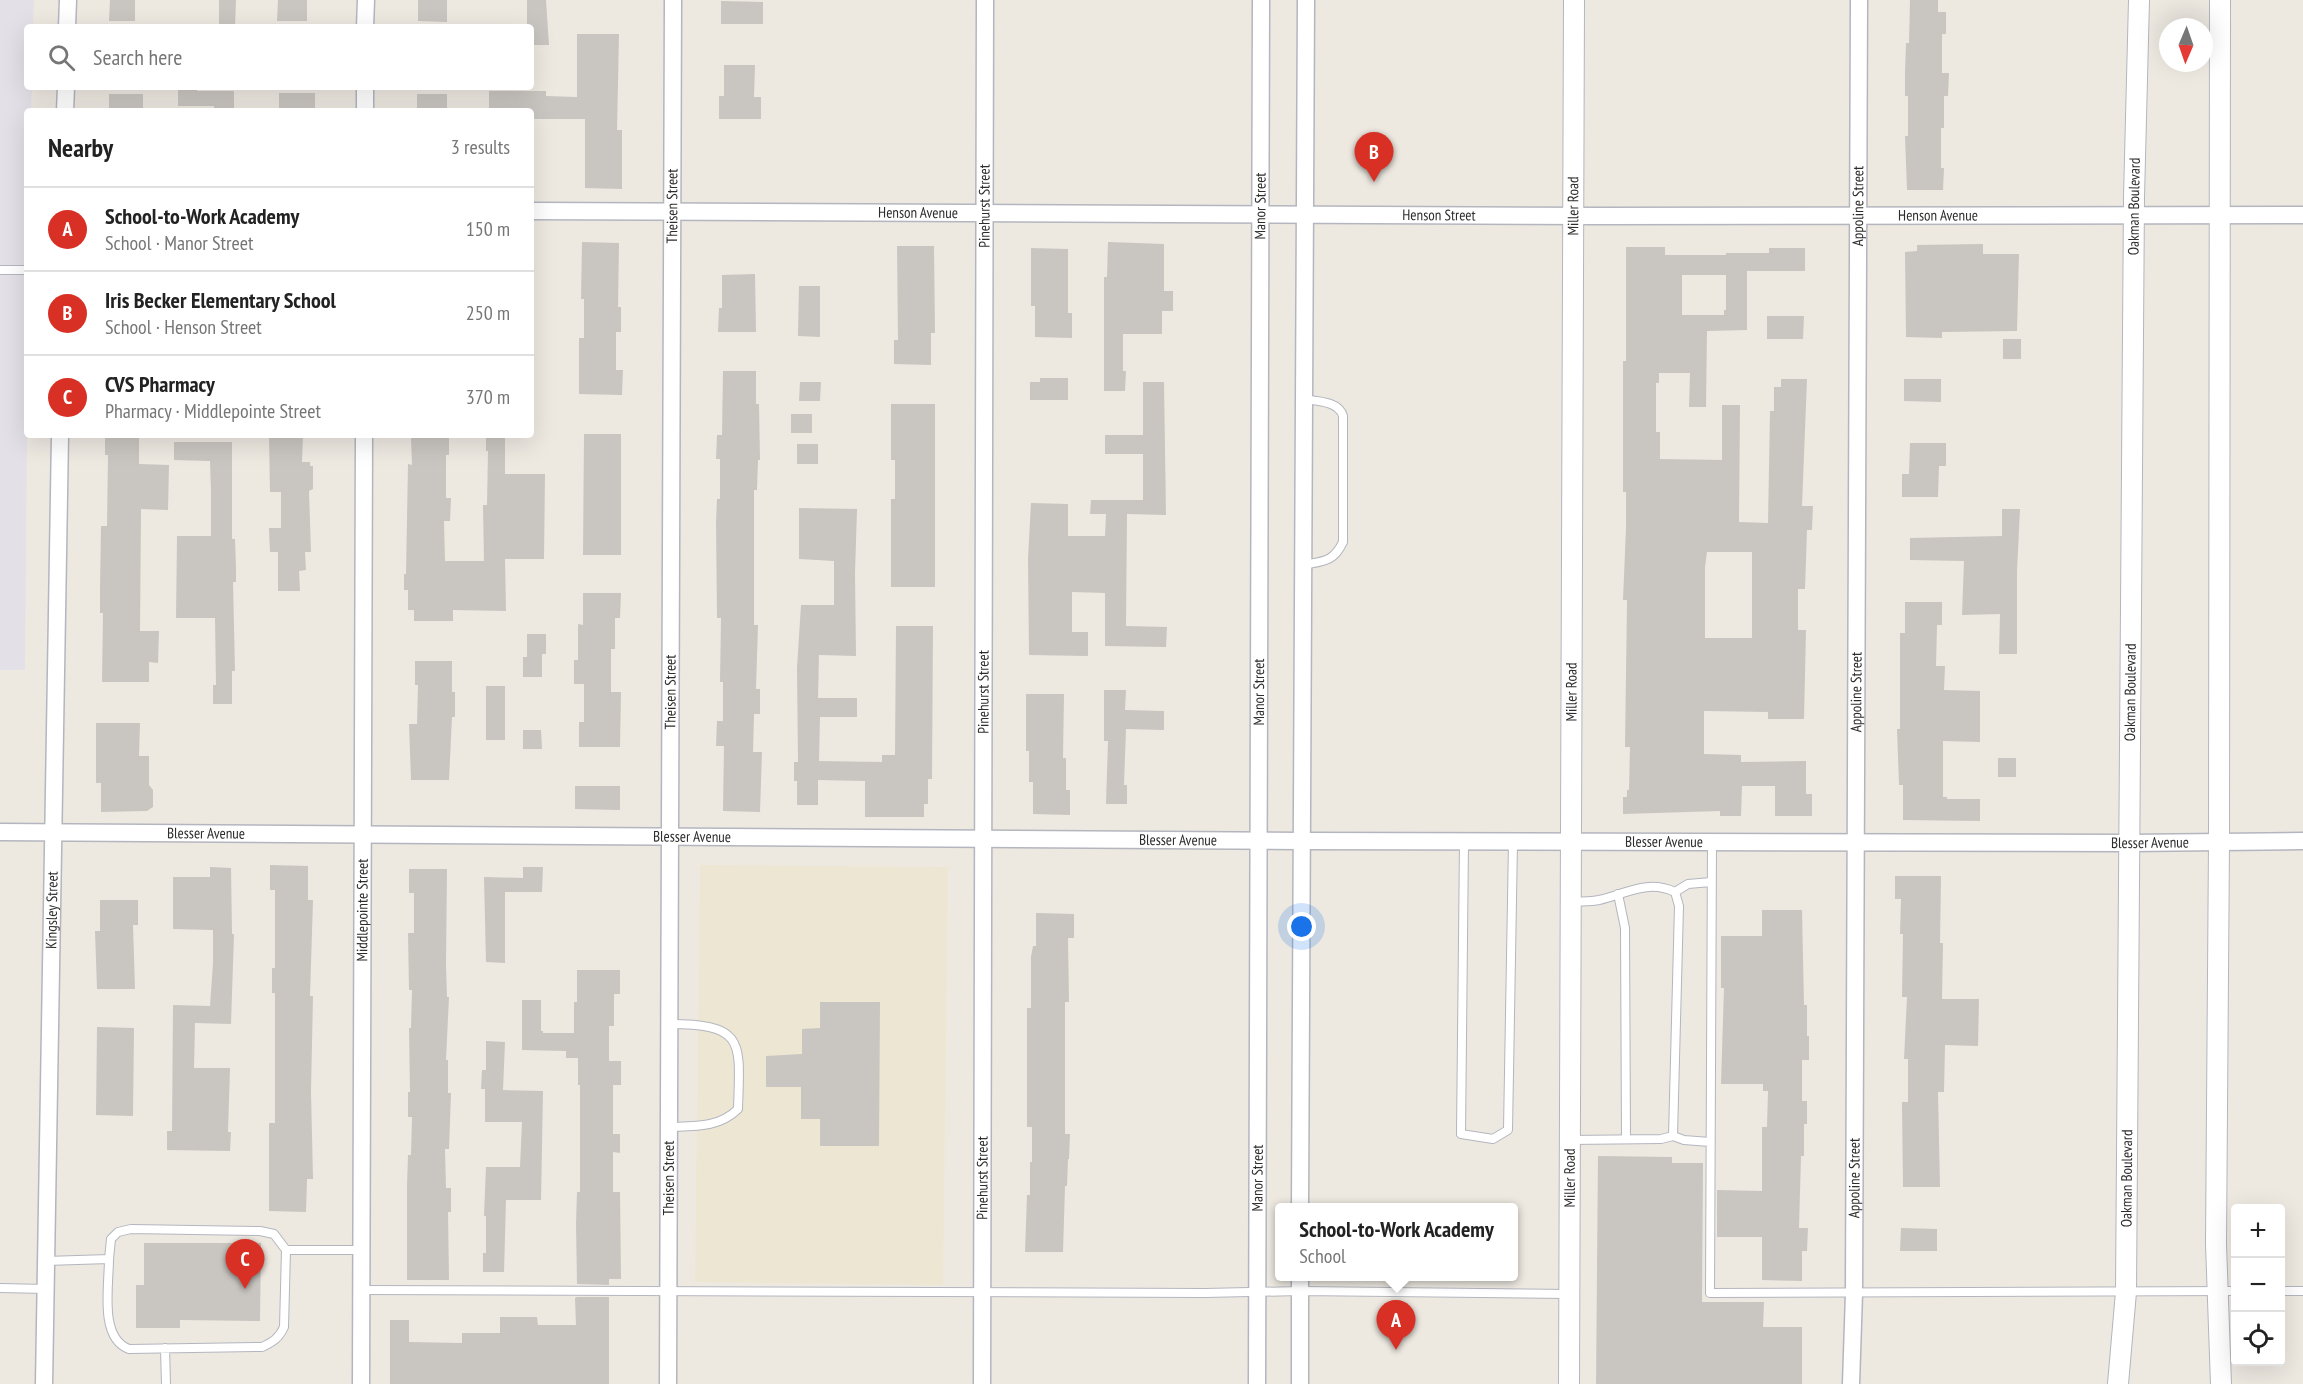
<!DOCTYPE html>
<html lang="en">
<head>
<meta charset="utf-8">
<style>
	:root { --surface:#fff; --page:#f6f6f6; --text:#222; --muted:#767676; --line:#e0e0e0; --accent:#d93025 }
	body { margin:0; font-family:"PT Sans Narrow",sans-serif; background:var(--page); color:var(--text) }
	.controls { position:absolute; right:18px; bottom:18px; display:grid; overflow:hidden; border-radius:6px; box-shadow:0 6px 24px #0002 }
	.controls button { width:54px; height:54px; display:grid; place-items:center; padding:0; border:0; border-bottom:2px solid var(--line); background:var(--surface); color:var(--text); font:30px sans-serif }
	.compass { position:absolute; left:2159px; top:18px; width:54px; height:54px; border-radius:50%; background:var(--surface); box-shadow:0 6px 24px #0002; rotate:182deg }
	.you { position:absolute; left:1302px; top:927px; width:21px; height:21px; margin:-15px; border:4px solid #fff; border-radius:50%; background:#1a73e8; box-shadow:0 0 0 9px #1a73e833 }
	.badge { display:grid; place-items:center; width:39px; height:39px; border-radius:50%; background:var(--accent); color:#fff; font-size:20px; font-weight:700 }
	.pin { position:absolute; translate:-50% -50px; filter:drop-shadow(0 2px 3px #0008) }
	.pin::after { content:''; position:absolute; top:32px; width:21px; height:18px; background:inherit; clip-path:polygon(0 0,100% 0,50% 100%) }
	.popup { position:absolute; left:1275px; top:1203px; width:243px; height:78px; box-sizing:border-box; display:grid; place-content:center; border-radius:6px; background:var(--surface); filter:drop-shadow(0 2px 4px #0005); font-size:20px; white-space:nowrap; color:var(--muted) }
	.popup b { font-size:22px; color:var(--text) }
	.popup::after { content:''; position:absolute; left:50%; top:100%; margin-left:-12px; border:12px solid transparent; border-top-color:var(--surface) }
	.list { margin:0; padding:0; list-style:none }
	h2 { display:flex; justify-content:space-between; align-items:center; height:78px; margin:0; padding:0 24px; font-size:26px }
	h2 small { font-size:20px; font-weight:400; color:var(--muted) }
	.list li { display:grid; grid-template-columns:39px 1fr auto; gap:18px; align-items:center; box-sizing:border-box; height:84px; padding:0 24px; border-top:2px solid var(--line) }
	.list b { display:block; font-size:22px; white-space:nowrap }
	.list p { margin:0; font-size:20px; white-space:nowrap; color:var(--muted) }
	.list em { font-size:20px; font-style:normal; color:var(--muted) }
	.icon { flex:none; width:33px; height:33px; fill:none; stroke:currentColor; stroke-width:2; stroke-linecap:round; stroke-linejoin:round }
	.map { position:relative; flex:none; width:2303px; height:1384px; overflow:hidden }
	.search { position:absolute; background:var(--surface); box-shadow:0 6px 24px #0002; left:24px; top:24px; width:510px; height:66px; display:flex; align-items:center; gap:15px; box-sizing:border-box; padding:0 21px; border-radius:6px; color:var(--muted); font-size:22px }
	.panel { position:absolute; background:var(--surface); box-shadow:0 6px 24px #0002; left:24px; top:108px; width:510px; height:330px; border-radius:6px }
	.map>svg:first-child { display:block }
</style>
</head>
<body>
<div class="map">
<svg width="2303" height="1384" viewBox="0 0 2303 1384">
	<rect width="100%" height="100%" fill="#ede9e1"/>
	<path fill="#e3e1e7" d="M0,0H34L33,27H27V87H32L31,111H27V435L25,670H0Z"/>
	<path fill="#ede6d2" d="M700,865L948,867L943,1285L695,1282Z"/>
	<path fill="#c9c5c0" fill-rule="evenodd" d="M110,0H135V21H109Z
		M219,0H236L235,27H219Z
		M278,0H307V21H277Z
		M418,0H447V22L418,21Z
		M527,0H546L549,45H531V27H527Z
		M1910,0H1938V12H1946V34H1942V73H1949L1948,96H1944V128H1941V168H1944L1943,190H1907L1905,136H1908V96H1905V73L1906,43H1909Z
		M721,1L763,2V24H721Z
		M577,34H619L617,130H622V189L585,188V119H531V110L489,109V91H546V96L577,97Z
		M724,65H755L754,97H761V119H719V96H724Z
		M178,88H197V91H234V110H214V106H178Z
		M279,93H315V111H279Z
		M109,94H143V111H109Z
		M417,94H447V111H417Z
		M582,242L619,243L618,307H621V332H616V370H623L622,395L579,394V338H584V299H581Z
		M1108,242L1164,244V291H1173V311H1162V334H1123V371H1126L1125,391H1104V277H1107Z
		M1983,244V254H2019L2017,331L1942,332V338L1906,337L1905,252L1917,251V245Z
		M897,246H934L935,333H931V365L894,364V340H898Z
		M1626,247H1665V255H1726V253H1769V248H1805V271H1747V330L1707,331L1706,407H1689L1690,373H1659V383H1656V432H1660V459L1722,460V405H1740L1739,522L1768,523L1770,411H1774V387H1781V379H1807L1802,506H1813L1812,530H1807L1805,589H1798V630H1806L1804,719H1768V712L1704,711V754L1741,755V762L1806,761V794H1812V816H1775V786H1742L1741,816H1720V811L1623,814V797H1627V790H1629L1630,747H1625L1627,600H1623L1626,528V492H1623V361H1626ZM1682,275H1726V310H1724V315H1682ZM1707,552H1752V638H1705V567Z
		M1031,248L1068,249V313H1072V338L1035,337V306H1031Z
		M755,274L756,332H718L719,308H722V275Z
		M799,286H820V337L798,336Z
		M1767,316H1804L1803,339H1767Z
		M2003,339H2021V359H2003Z
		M723,371H756V404H759L760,460H758L757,490H754V625H758L756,689H760V714H754L753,752H762L760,812L723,811L724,746H716L717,721H723V682H720L721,618H717L716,523L717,499H720V459H716L717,435H722Z
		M1040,378H1068V400H1030V382H1040Z
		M1904,379H1941V402L1904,401Z
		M800,382H821L820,401H799Z
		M1143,382H1164L1166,515L1127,514L1126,626L1167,627L1166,647L1105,646V593L1072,592V632H1088V656L1029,655L1028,559L1031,503L1068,504V536H1105L1106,514H1090L1091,500H1143V454H1105V435H1143Z
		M891,404H935V587H891V499H895V460H891Z
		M791,414H812V433H791Z
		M584,434H621V555H583Z
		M105,435H139V464L169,465L168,510L141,509L140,631H159L158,663L149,662V682H102L103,613H100V590L101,526H107L108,455H105Z
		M269,435H301L303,437L302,462H310V466H313V489L309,491L311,552H305L306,570L299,571L300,591H278V552H270L269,528H281V492H270Z
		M486,435H505V474H545L544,559H505L506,611L453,610V621H414V610H408V590H404V574H406L408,464L412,465L411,438L449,437V455H446V498H451L450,521H444L445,561H484L483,505H487L488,451H486Z
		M174,442H232V539H235L236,568V582H233L235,671H232V704H213V685H216L215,618H176L177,536H211V491L210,461L174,460Z
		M1910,443H1946V466H1939L1938,497H1902V474H1909Z
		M797,444H818V464H797Z
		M799,508L857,509L855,573L856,656L819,655L818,698H857V717H820L819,761L882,762V755H895L896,626H933L932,779H928V804H924V817H865V781L818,780V805H797V781H794V762H798L797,668L801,605H834V561L799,559Z
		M2002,509H2020L2017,571V654H1999L2000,614L1962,615L1964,561L1910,560V538L2002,536Z
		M583,593H621L620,618H615V649H611V692H621L620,747H579V722H584V684H574V660H578V624L583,625Z
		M1905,602H1942V625H1937L1936,666H1945L1944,690L1980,691V742L1943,741V797H1947V799H1980V821L1903,820V785H1899L1897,729H1900V633H1905Z
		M527,634H546V654H542V677H523V657H527Z
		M415,661H452V692H455V717H452L449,780H411L409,724H417L418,685H415Z
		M486,686H505V740H486Z
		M1104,690H1126L1125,710L1164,711V730L1126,729L1124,785H1127V804H1106L1108,741H1104Z
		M1026,694H1064L1063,758H1066V790H1070V815L1033,814V782H1029V751H1026Z
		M96,723H140L139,756H149V785L153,790V807L147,811L101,812V783H96Z
		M523,730H541L542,749H523Z
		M1998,758H2016V777H1998Z
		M575,786H620V810L575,809Z
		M270,865L308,866V900H313L310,996H313L311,1091L313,1179H307L306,1212L269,1211V1123H275V993H272V968H275V890H270Z
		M210,867L231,868L232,934H234L231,1024L195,1023L194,1068H230L228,1132H231L230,1151L167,1150V1131H172L173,1005L210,1006L213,963V930L173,929V877H210Z
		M523,867H543L542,892H505V963L486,962L484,877L523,878Z
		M409,869H447L446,965L447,997H449L446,1060H448V1093H451L449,1149H445L446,1188H451V1212H448L449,1280H407V1187L408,1155H411L412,1117H408V1092H410L409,1028H411L412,990H409L408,933H414V893H409Z
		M1895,876H1941L1940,943H1943L1942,999H1979L1978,1046L1945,1045L1944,1092H1938L1940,1187H1903L1902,1102H1908V1059H1904L1907,997H1902L1903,934H1900L1901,899H1895Z
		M100,900H138V925H133L135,989H97L95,931H100Z
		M1762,910H1802L1804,1005H1807V1036H1809V1060H1802V1101H1807V1124H1804V1156H1801L1799,1228H1808L1807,1251H1802V1281L1762,1280V1237H1717V1190L1762,1191V1127H1767L1768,1091H1763V1084H1721L1724,988H1721V936H1762Z
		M1036,913L1074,914V938H1068L1069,1002H1065V1134H1070L1069,1159H1068L1067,1186H1065L1063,1252H1025L1027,1195H1030V1162H1032V1127H1027V1008H1031V957L1033,946H1036Z
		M577,970H620V994H614V1026H609V1061H621V1085H613V1134H620V1153L613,1152V1192H620L621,1279H609V1285L577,1284L576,1224L577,1192H580V1085H578V1058H566V1051L522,1050V1000H541V1031H543V1033H574V1002H577Z
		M820,1002H880L879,1146H820V1119H801V1087H766V1056L802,1054V1029L820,1028Z
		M97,1027L134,1028L133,1116L96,1115Z
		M486,1041L505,1042L503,1090L543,1091L541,1200H506L504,1272H483V1253H486V1216H484L486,1167H520L522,1122H485V1089H481L482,1070H486Z
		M1598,1156L1672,1157V1163H1703L1702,1302H1764L1763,1327H1802V1384H1596Z
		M1901,1228L1937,1229V1251H1900Z
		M144,1243H261L260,1321L180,1320V1328H136V1285H144Z
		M577,1297H609V1384H390V1320H409V1342L462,1343V1333H500V1317H537L538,1325H576L575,1298Z"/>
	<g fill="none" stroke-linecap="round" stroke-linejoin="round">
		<defs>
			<path id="service" d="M0,270H27
				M1303,565C1322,561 1333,563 1343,542V416C1339,401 1316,401 1303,399
				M1464,842L1461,1134L1493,1139L1508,1130L1513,842
				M1712,842L1710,1293L2236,1291
				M1675,892L1688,884L1711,882
				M1618,894L1625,928L1626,1139
				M669,1127C694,1126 719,1128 738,1109C740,1042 746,1024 669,1024
				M1673,1136L1684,1140L1710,1142
				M1570,1140L1661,1139L1673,1136L1679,906L1675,892C1647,879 1626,894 1599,900C1590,902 1580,901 1571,902
				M109,1259L111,1239L118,1232L131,1229L260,1231L274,1234L286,1250
				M46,1261L109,1259C109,1286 99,1338 129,1349L262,1347C273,1342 279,1338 284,1327L286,1250H362
				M0,1288L46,1289
				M362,1290L1205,1293L1300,1291L1569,1294
				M2280,1291H2303
				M165,1348L166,1384"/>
			<g id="minor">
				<path d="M67,27L68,0"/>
				<path d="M365,27L366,0"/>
				<path d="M65,111L66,87"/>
				<path d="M365,111V87"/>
				<path id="s1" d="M531,211L1599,216L2303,215"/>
				<path id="s2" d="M0,832L1301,841L2130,843L2303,841"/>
				<path d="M1300,1208L1306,0"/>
				<path id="s3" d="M44,1384L60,435"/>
				<path id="s4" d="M361,1384L364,435"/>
				<path id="s5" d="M668,1384L673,0"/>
				<path id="s6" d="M982,1384L985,0"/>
				<path id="s7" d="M1257,1384L1261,0"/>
				<path d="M1300,1384V1276"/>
				<path id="s8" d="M1851,1384L1854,1293L1859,0"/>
			</g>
			<g id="tertiary">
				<path d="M2220,0L2219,841L2216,1244L2221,1384"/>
				<path id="s9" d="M1569,1384L1574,0"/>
				<path id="s10" d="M2118,1384L2126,1292L2134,197L2139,0"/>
			</g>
		</defs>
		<use href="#service" stroke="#b4b6bf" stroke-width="10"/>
		<use href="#minor" stroke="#b4b6bf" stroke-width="19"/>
		<use href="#tertiary" stroke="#b4b6bf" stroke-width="22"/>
		<use href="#service" stroke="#fff" stroke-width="8"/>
		<use href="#minor" stroke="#fff" stroke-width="16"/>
		<use href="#tertiary" stroke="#fff" stroke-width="20"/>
	</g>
	<g text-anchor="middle" stroke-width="5" stroke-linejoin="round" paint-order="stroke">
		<g font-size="15" fill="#2d2d2d" stroke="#fff">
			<text dy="5" stroke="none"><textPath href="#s5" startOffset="1178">Theisen Street</textPath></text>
			<text dy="5" stroke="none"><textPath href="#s6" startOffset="1178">Pinehurst Street</textPath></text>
			<text dy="5" stroke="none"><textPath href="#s7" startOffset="1178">Manor Street</textPath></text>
			<text dy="5" stroke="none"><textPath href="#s9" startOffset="1178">Miller Road</textPath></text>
			<text dy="5" stroke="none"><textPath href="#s8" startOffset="1178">Appoline Street</textPath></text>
			<text dy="5" stroke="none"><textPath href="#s10" startOffset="1178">Oakman Boulevard</textPath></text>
			<text dy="5" stroke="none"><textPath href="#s1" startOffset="387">Henson Avenue</textPath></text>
			<text dy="5" stroke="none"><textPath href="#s1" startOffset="908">Henson Street</textPath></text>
			<text dy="5" stroke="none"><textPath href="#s1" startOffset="1407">Henson Avenue</textPath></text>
			<text dy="5" stroke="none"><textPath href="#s5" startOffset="692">Theisen Street</textPath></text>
			<text dy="5" stroke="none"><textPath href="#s6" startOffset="692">Pinehurst Street</textPath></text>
			<text dy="5" stroke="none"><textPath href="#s7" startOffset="692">Manor Street</textPath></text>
			<text dy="5" stroke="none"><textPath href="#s9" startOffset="692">Miller Road</textPath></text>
			<text dy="5" stroke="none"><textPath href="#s8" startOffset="692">Appoline Street</textPath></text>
			<text dy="5" stroke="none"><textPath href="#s10" startOffset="692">Oakman Boulevard</textPath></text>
			<text dy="5" stroke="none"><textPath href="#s2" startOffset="206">Blesser Avenue</textPath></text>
			<text dy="5" stroke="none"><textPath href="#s2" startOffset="692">Blesser Avenue</textPath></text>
			<text dy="5" stroke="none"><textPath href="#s2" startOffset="1178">Blesser Avenue</textPath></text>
			<text dy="5" stroke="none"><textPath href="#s2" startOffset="1664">Blesser Avenue</textPath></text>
			<text dy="5" stroke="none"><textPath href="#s2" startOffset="2150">Blesser Avenue</textPath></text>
			<text dy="5" stroke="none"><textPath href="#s3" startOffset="474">Kingsley Street</textPath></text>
			<text dy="5" stroke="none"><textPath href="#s4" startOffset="474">Middlepointe Street</textPath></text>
			<text dy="5" stroke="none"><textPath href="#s5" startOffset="206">Theisen Street</textPath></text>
			<text dy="5" stroke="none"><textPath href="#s6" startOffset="206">Pinehurst Street</textPath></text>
			<text dy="5" stroke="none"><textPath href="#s7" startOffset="206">Manor Street</textPath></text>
			<text dy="5" stroke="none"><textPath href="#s9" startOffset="206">Miller Road</textPath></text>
			<text dy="5" stroke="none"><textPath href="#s8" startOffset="206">Appoline Street</textPath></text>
			<text dy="5" stroke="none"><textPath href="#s10" startOffset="206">Oakman Boulevard</textPath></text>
		</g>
	</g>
</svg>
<div class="controls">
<button>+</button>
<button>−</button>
<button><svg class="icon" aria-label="locate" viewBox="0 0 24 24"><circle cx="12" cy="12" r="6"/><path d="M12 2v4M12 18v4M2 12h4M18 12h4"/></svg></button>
</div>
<svg class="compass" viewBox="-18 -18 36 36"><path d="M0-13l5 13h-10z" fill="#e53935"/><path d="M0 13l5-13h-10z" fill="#767676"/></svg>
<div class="you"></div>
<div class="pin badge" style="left:1396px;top:1350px">A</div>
<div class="popup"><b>School-to-Work Academy</b>School</div>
<div class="pin badge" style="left:1374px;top:182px">B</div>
<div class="pin badge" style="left:245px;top:1289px">C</div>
<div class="search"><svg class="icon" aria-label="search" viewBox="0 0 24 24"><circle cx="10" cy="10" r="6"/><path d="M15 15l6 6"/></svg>Search here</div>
<section class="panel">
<h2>Nearby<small>3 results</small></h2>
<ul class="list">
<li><span class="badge">A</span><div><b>School-to-Work Academy</b><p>School · Manor Street</p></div><em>150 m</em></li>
<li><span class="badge">B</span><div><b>Iris Becker Elementary School</b><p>School · Henson Street</p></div><em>250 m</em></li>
<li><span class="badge">C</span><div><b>CVS Pharmacy</b><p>Pharmacy · Middlepointe Street</p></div><em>370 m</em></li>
</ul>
</section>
</div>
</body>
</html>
